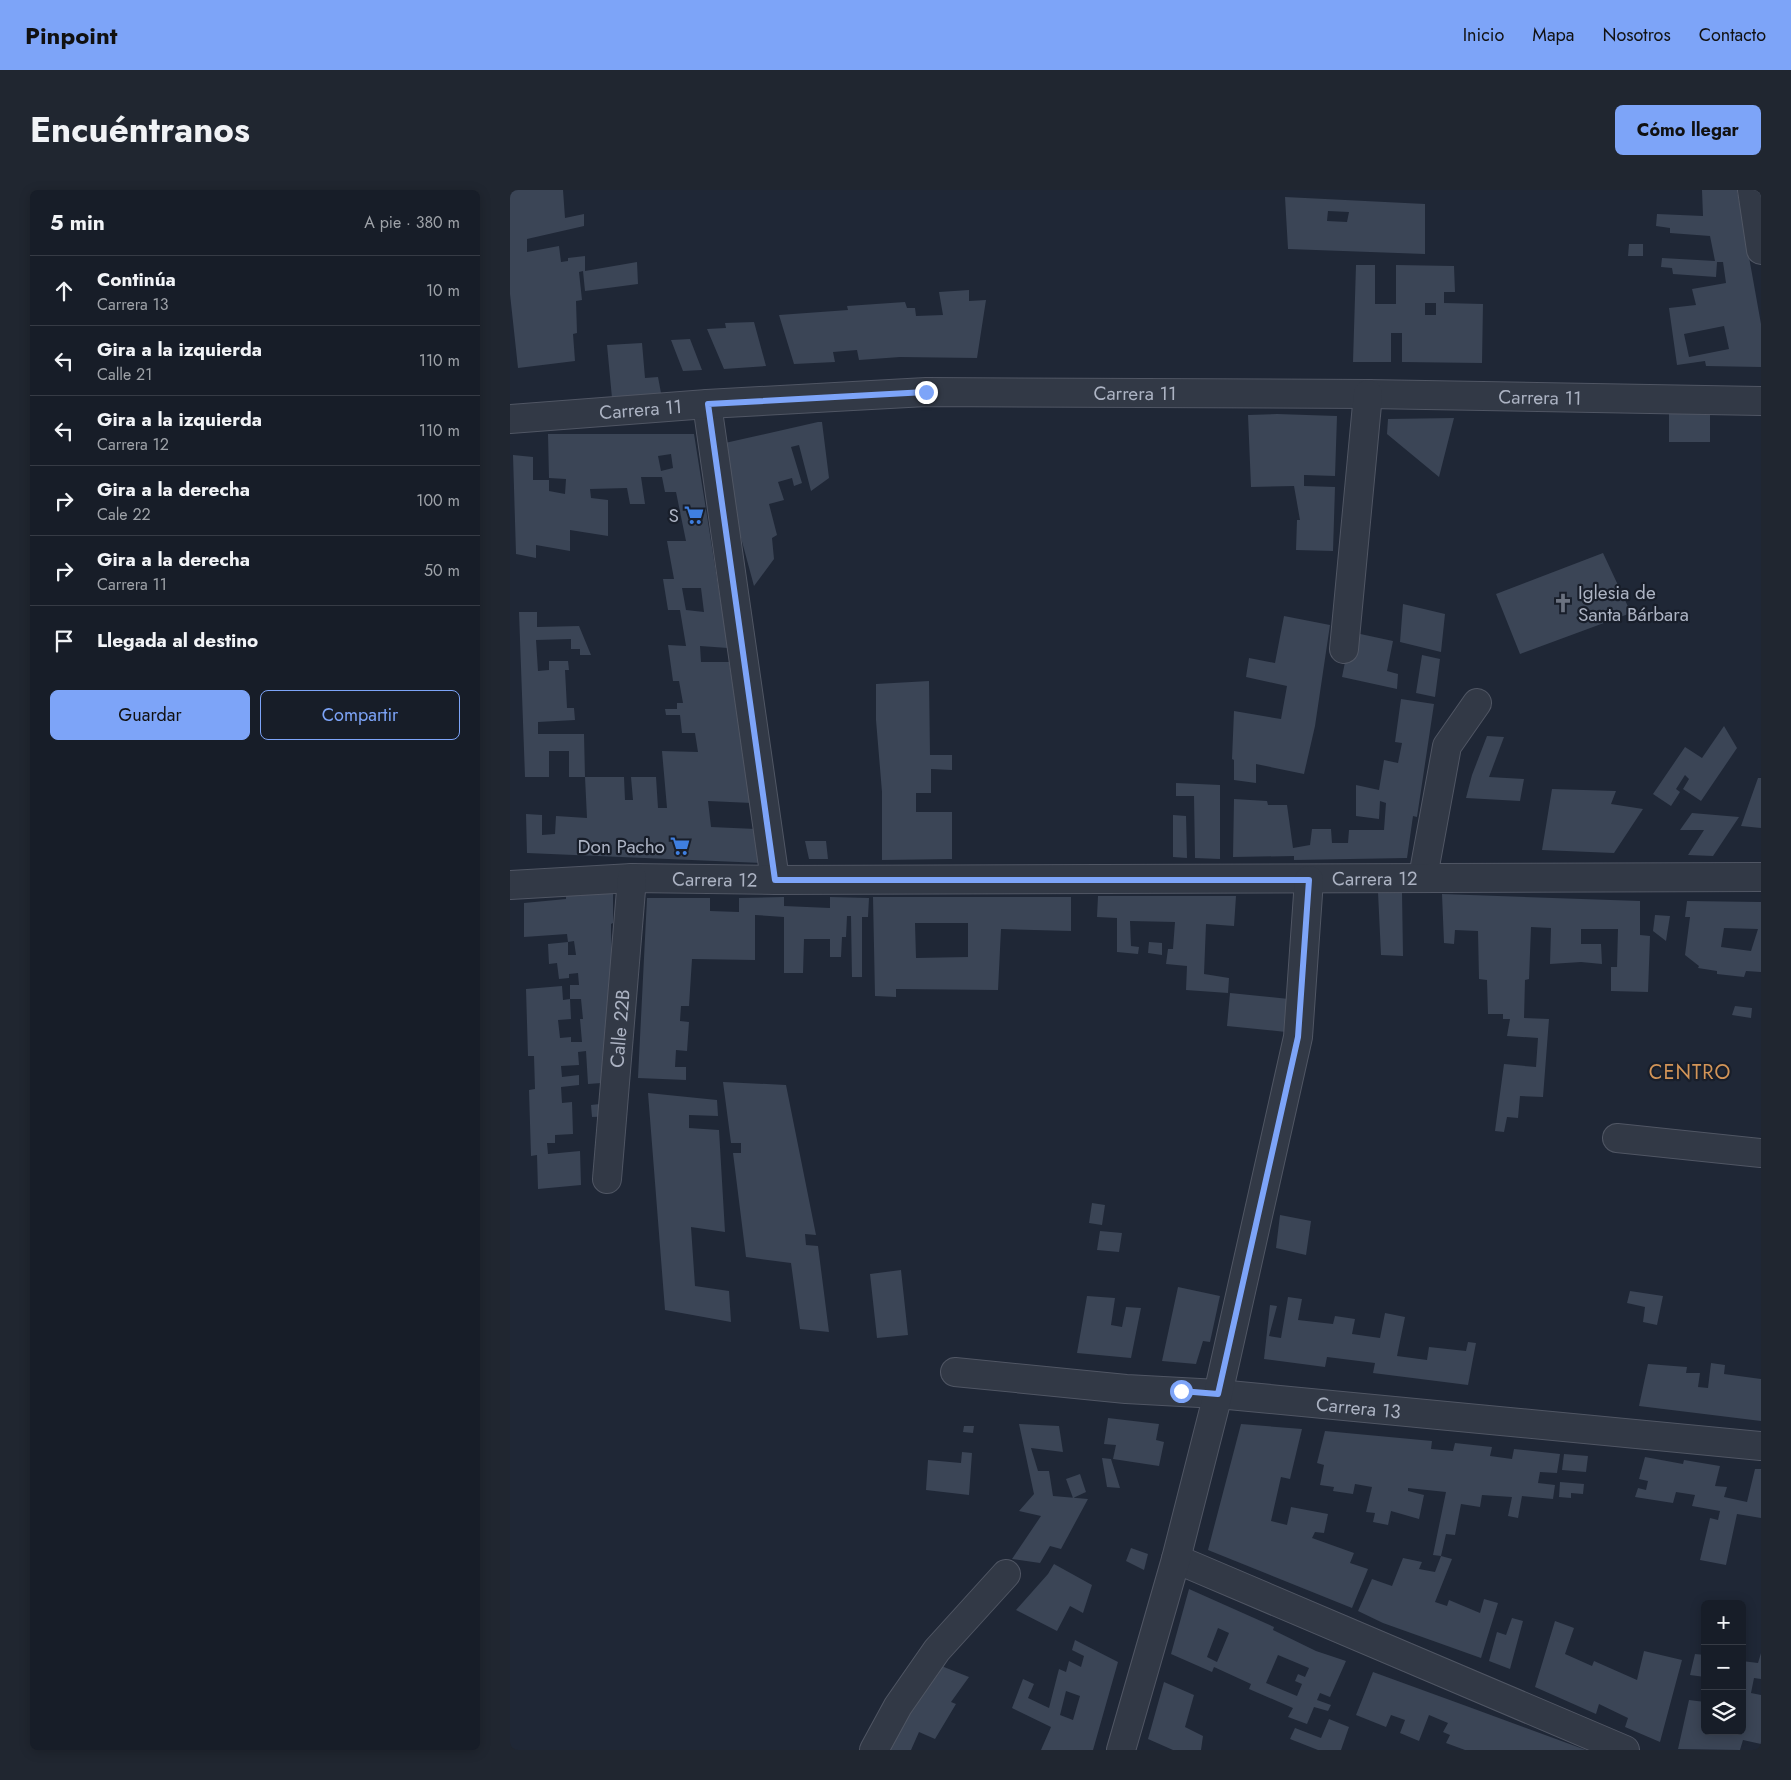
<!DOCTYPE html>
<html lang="es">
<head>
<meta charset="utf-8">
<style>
	:root { --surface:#171d28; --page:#202630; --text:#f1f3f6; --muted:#9ea2a8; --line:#363b45; --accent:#7da4f8 }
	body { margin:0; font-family:Jost,sans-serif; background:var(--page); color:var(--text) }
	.controls { position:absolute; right:15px; bottom:15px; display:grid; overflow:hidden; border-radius:8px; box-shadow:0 2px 12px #0003 }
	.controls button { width:45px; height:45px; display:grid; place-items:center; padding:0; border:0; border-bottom:1px solid var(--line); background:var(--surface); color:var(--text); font:25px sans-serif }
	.stop { position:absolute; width:15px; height:15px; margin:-11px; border:4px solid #7da4f8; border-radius:50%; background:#fff }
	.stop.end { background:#7da4f8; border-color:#fff; box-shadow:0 1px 5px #0008 }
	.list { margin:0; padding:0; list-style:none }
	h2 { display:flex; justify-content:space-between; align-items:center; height:65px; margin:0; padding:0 20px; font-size:21px }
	h2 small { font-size:16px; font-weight:400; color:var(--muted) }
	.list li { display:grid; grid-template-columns:32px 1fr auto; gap:15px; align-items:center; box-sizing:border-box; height:70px; padding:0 20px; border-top:1px solid var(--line) }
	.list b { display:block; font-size:19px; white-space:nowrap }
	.list p { margin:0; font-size:16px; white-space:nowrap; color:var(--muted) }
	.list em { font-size:16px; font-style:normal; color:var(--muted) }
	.actions { display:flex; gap:10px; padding:15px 20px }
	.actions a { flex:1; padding:11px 0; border:1px solid var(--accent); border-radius:8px; text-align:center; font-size:18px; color:var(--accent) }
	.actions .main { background:var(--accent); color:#111 }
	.icon { flex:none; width:28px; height:28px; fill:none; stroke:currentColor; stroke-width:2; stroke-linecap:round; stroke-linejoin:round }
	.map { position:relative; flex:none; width:1251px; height:1560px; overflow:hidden; border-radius:8px }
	header { display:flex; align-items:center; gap:30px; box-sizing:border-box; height:70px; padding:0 25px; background:var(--accent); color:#111 }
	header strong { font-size:24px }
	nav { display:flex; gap:28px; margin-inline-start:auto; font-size:18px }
	.intro { display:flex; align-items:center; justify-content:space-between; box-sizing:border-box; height:120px; padding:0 30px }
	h1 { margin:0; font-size:35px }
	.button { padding:12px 22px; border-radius:8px; background:var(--accent); color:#111; font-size:18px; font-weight:700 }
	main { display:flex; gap:30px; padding:0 30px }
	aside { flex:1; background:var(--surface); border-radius:8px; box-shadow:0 2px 12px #0003 }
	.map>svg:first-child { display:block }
</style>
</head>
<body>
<header>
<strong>Pinpoint</strong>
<nav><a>Inicio</a><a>Mapa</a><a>Nosotros</a><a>Contacto</a></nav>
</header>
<div class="intro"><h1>Encuéntranos</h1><a class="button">Cómo llegar</a></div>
<main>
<aside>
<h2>5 min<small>A pie · 380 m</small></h2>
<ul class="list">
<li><svg class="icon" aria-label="ahead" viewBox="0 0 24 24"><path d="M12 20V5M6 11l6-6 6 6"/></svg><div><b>Continúa</b><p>Carrera 13</p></div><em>10 m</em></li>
<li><svg class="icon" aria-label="left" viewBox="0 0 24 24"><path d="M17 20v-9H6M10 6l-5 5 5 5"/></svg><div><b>Gira a la izquierda</b><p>Calle 21</p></div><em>110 m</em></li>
<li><svg class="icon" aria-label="left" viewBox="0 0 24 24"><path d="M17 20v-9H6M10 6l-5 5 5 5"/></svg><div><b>Gira a la izquierda</b><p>Carrera 12</p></div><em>110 m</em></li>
<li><svg class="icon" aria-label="right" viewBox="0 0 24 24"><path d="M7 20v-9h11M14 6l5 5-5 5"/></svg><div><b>Gira a la derecha</b><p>Cale 22</p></div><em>100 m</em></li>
<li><svg class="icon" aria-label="right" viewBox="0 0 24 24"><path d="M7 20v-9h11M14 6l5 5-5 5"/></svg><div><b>Gira a la derecha</b><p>Carrera 11</p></div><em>50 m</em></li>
<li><svg class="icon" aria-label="arrive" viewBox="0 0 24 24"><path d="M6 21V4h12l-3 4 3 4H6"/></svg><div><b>Llegada al destino</b></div></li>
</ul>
<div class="actions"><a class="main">Guardar</a><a>Compartir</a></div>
</aside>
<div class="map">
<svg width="1251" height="1560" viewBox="0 0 1251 1560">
	<rect width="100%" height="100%" fill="#1f2736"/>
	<path fill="#3b4556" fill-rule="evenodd" d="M0,0H53L55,28L74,24V36L17,49V62L49,56L51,72L58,71V68L75,66V81L127,72L128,94L75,101L73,81L69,82L72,110L66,111L67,143L63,144L65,171L8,178L0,104Z
		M1192,0H1227L1251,134V177L1196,176L1195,171L1167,175L1159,118L1186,115L1182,99L1216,93L1213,72H1207L1206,87L1163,84L1162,78L1151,77L1152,68L1205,71L1200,46L1160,43V38L1146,36L1147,24L1193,26ZM1214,136L1219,159L1179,167L1174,144Z
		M775,7L915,14V64L778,59ZM818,21L839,22L837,32L817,31Z
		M1119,54H1133V66H1118Z
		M846,75H865V114H886V75L944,76L945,102H934V113L973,114L972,173L892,172V143H881V172H843ZM915,113H926V125H915Z
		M459,100V111L476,110L467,168L390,167L349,170L347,160L323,162L325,172L284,174L269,125L338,120L337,116L395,112L397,118H405L406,126L433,125L429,102Z
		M244,132L256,176L214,179L197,139L216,138L215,133Z
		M180,149L192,180L173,181L161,150Z
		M132,153L135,188L148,187L151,203L102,208L97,155Z
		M1159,222H1200V252H1159Z
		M767,224L827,226L825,286L794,285V296L825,297L823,361L786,360L787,330H790L784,296L741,297L738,225Z
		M944,228L929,287L877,244L878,229Z
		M308,232H312L319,288L301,301L289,255L281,257L292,293L284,296L282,288L268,292L274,310L259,314L267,345L262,348L264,369L244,396L206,255Z
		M38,244H184L218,458L190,456L191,472H219L242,613L198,611L201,637L246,639L252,673L17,663L16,624L32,625V645L45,644L46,626L77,628L75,587H114L115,610H123L121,587H146L148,618H157L152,561L188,562L185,543H172L170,525H156L155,519H167V513H173L169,491H163L158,455L176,456L170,420H158L153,389H164L157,351H176L166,302H155L152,287H131L135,314H120L117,298L80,299L81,308L98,310V346L60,340V361L26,355V368L6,364L3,265L23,267V290H39V301L55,304L56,289L39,288ZM161,264L163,278L151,281L148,266ZM172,398H191L194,422L176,420Z
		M1093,363L1121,423L1010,464L986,404Z
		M893,414L935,424L931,462L890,452Z
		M9,422H27V437L69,436L81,465H70V459H61V449L26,450L28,481L39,480V471H58L59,480H55L57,518H64L65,530L28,532V544H74L75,587H59V561H39V587H15Z
		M774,426L820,435L805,536L794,584L746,574V593L724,590V570L722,569L724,521L771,529L777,496L736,487L739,468L765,473Z
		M841,442L883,451L877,481L888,484L887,499L832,487Z
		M912,465L930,469L925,507L906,503Z
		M419,491L420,565H442V580L421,579V603H406V622H442V669L372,670V602L366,530V494Z
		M891,509L924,514L907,627L903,626L897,668L784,670V666L723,667L724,609L757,611L758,615H777L783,658L800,655L802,639H821L822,653H838L839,640H874L876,613L870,611L869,629L846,626V595L869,600L874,570L888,573L892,553L885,552Z
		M1214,536L1227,558L1191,611L1173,599L1179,589L1175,585L1166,599L1170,602L1161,616L1143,604L1175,557L1192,568Z
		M977,546L994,547L979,587L1014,589L1010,611L956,608L962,585Z
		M1248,588H1251V638L1231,636Z
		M666,593L710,595V669L685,668L684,606H666Z
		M1042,599L1106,601L1101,614L1133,619L1104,663L1032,660Z
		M1182,623L1229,627L1203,666L1178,665L1194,640H1170Z
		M663,625L676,626L677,668L663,667Z
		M295,651H316L318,669H299Z
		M103,702V733L101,734V741L105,892L78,894L76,861L68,862L69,875L51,876L52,887L69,885V895L51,897L52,913L62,912L63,944L45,945V953H37L38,964L70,961L71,995L28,999L27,965L21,966L19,900L25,899L24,866H18L16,799L52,796L53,810L60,809L61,829L48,830L50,848L61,847V852H72L70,829H73L71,809H60V795H69L68,783L59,784V788L49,789L47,773L39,774L38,754L58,752V765H66L64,751L58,752L57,744L14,747V713L56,709V706Z
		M868,702H892L893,766L871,765Z
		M932,704L1130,711V745L1140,746L1138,802L1101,801V777H1107L1108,739H1071V754H1091L1092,774L1071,772L1040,774L1041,738L1021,737L1019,789L1015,790L1014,828L1039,829L1033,907L1010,906L1008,928L997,927L994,942L985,941L994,874L1026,877L1028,848L997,846L1000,829H993V824H978L977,790L969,789L968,741L945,740L944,754L934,753Z
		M588,706H726L724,736L696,734L694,784L719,788L718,803L676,800L677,776L656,774L658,759H663L665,732L620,731L621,756L629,757L628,764L607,762V728L587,727Z
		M274,707V716L320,718V707L359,708L358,727H352V787H342L341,726H337L336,747H332L331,767H320V749H294L293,783H274V727L245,725V770L182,769L179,816H171L170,831L179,832L177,861L166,860L165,877H176V890L128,888L137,708H200V721L229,722V708Z
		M363,707H561V741L491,739L488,800L386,799V807L365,806ZM405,733H458V767L406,768Z
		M1177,711L1251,712V782L1236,781L1234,787L1207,784V781L1188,778L1189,776L1175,765L1180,727H1175ZM1214,738L1248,739L1241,761L1211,757Z
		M1145,725L1160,726L1156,751L1143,741Z
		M639,752L652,753V765L638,763Z
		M720,803L779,809L776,842L717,836Z
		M1225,816L1242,818L1241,828L1222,825Z
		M213,892L276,895L306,1045L295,1044L296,1055L308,1056L319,1142L290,1139L281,1073L236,1067L223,963H231V953H221Z
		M90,902H106V926L82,927L81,915L90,914Z
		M138,903L207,910L208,926L179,925V938L209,940L215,1042L181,1037L185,1096L219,1101L221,1132L155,1120Z
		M582,1013L595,1015L592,1035L579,1033Z
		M770,1025L801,1031L796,1065L766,1058Z
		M590,1041L612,1043L609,1062L587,1060Z
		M391,1080L398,1145L367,1148L360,1084Z
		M668,1097L710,1106L700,1152L693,1151L686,1174L652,1171Z
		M1120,1101L1153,1106L1147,1135L1133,1132L1135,1117L1117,1113Z
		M577,1106L605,1108L601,1135L612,1137L616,1117L631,1118L621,1168L567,1163Z
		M778,1107L792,1109L788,1130L823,1134L825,1126L845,1129L842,1144L870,1148L875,1123L895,1127L887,1166L917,1170L919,1157L956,1161L958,1152L966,1153L958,1195L863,1183L865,1173L817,1167L815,1177L754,1169L760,1115L767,1116L759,1146L771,1148Z
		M1201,1173L1215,1175L1214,1184L1251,1189V1231L1129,1216L1138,1174L1177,1177L1176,1183H1190L1188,1197L1198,1198Z
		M598,1228L649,1234L646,1250L654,1252L649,1276L603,1269L606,1255L594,1254Z
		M509,1234L549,1236L553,1262L521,1258L528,1281H539L543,1306L578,1309L551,1359L540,1356L530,1373L502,1369L531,1326L509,1321L524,1304Z
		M731,1234L792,1239L780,1289L771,1287L761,1331L777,1335L781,1317L818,1324L814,1343L805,1342L802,1348L844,1363L840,1373L858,1379L842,1418L698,1360Z
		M454,1236H464L463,1243L453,1242Z
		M815,1241L922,1251L921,1259L943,1261L945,1253L982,1257L980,1266L1002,1269L1004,1259L1050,1264L1047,1283L1030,1282L1028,1293L1045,1295L1043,1309L1012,1306L1008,1328L998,1326L1002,1307L972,1305L970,1317L951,1314L945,1345L936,1344L931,1366L942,1369L925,1412L937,1416L939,1410L970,1423L974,1409L988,1413L971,1468L873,1433L848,1421L862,1389L882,1396L893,1368L912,1372L909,1379L925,1382L931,1366L923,1365L936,1302L898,1298V1301L914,1305L909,1329L881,1321L878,1335L863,1332L865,1323L856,1322L862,1297L845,1294L843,1304L823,1301L824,1297L810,1295L814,1275L807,1273Z
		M452,1262L462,1263L459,1305L416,1300L418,1270L451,1273Z
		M1054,1264L1078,1266L1076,1282L1052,1280Z
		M1135,1267L1173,1274L1174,1270L1210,1276L1205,1296L1217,1297L1214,1307L1237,1312L1245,1279H1251V1328L1227,1324L1216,1375L1190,1370L1200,1328L1208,1330L1210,1321L1182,1316L1185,1305L1166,1302L1163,1313L1125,1307L1128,1298L1136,1300L1138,1291L1129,1289Z
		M592,1268L601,1269L610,1298L597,1297Z
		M570,1284L576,1302L563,1308L556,1289Z
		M1050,1292L1074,1294L1073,1304L1061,1303V1308L1049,1307Z
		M621,1358L638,1364L634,1380L616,1371Z
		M544,1374L582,1395L573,1423L560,1416L547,1441L506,1420L538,1384Z
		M679,1399L764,1437L763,1440L806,1461L836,1471L820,1507L810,1503L807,1510L821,1515L818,1521L804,1517L797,1534L778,1527L783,1518L739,1499L741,1494L704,1477L702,1482L661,1464ZM708,1438L719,1443L707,1472L697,1467ZM768,1465L799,1478L795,1487L788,1484L785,1491L792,1494L787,1506L756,1493Z
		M1002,1428L1013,1431L1000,1479L979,1471L987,1442L996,1445Z
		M1045,1431L1064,1438L1055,1464L1082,1476L1084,1471L1127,1490L1134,1461L1172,1470L1150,1552L1115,1537L1118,1528L1089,1514L1086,1524L1025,1497Z
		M565,1450L608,1472L583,1560H531L541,1537L502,1518L513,1489L524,1494L518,1508L539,1518L549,1479L556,1482L559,1471L571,1477L574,1466L562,1460ZM556,1501L570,1506L563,1530L550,1525Z
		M1251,1463V1489L1244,1488L1241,1503L1251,1505V1554L1233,1550L1230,1560L1168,1559L1179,1510L1195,1512V1541H1232V1471L1248,1473Z
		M1185,1464L1195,1465V1487L1180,1485Z
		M429,1475L459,1487L441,1512L446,1514L425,1549L409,1542L401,1560H375Z
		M863,1482L959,1517L1076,1560H955L936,1553L940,1545L933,1542L938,1533L919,1525L909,1551L890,1543L895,1530L881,1525L876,1537L846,1525Z
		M654,1492L684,1505L675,1537L693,1546L691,1560H663L638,1549Z
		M819,1529L839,1537L831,1560H808L780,1549L785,1538L811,1548Z"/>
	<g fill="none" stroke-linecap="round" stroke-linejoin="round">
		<defs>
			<g id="street">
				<path d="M1242,0L1251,60"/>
				<path d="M197,214L265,690"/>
				<path id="s1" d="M0,229L197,214L416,202L858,204L1251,211"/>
				<path d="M834,459L858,204"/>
				<path d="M913,687L937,556L967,513"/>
				<path id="s2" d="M0,695L122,688L265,690L1251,687"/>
				<path d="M1107,948L1251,963"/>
				<path id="s3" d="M97,989L122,688"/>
				<path id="s4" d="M445,1182L616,1199L708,1204L1251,1256"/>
				<path d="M666,1369L1115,1560"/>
				<path d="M364,1560L388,1516L427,1460L496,1384"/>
				<path d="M611,1560L666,1369L708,1204L788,847L799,690"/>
			</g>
		</defs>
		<use href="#street" stroke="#505664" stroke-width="30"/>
		<use href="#street" stroke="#323946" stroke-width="28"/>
	</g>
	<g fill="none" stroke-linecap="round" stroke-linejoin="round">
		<path stroke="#7da4f8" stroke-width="6" d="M416,202L198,214L265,690H799L788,847L708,1204L671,1201"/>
	</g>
	<defs>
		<symbol id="supermarket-bare" viewBox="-9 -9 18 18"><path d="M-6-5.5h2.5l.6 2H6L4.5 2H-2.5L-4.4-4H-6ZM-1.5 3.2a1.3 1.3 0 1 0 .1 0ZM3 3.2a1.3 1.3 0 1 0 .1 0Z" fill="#3f7fe0" stroke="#181e2a" stroke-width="2.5" paint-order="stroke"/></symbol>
		<symbol id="church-bare" viewBox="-9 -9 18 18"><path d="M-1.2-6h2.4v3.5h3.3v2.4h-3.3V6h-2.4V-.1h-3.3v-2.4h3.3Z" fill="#6b7280" stroke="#181e2a" stroke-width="2.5" paint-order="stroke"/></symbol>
	</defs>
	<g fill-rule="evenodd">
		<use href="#supermarket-bare" x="170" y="311" width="28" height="28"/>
		<use href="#church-bare" x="1039" y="399" width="28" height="28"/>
		<use href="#supermarket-bare" x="156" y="642" width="28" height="28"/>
	</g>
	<g text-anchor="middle" stroke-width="4.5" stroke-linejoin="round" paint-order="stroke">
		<g font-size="19" fill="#acb3c3" stroke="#181e2a">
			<text dy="7" stroke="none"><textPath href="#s1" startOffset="626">Carrera 11</textPath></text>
			<text dy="7" stroke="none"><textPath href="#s1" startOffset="1031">Carrera 11</textPath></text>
			<text dy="7" stroke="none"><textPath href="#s1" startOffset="131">Carrera 11</textPath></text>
			<text dy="7" stroke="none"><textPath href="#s2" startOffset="865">Carrera 12</textPath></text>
			<text dy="7" stroke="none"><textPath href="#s2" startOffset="205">Carrera 12</textPath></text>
			<text dy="7" stroke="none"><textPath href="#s3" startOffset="151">Calle 22B</textPath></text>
			<text dy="7" stroke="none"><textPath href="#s4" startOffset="405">Carrera 13</textPath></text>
		</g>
		<g font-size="19" fill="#acb3c3" stroke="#181e2a" text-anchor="end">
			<text x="169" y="332">S</text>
			<text x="1068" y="409" text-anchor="start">Iglesia de<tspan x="1068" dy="22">Santa Bárbara</tspan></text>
			<text x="155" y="663">Don Pacho</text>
		</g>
		<g font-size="20" letter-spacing="1" fill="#d39558" stroke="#181e2a">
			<text x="1180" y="889">CENTRO</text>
		</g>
	</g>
</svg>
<div class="controls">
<button>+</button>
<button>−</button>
<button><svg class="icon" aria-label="layers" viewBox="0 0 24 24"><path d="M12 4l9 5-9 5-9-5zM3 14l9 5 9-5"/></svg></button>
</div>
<div class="stop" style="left:671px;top:1201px"></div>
<div class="stop end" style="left:416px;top:202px"></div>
</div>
</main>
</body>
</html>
